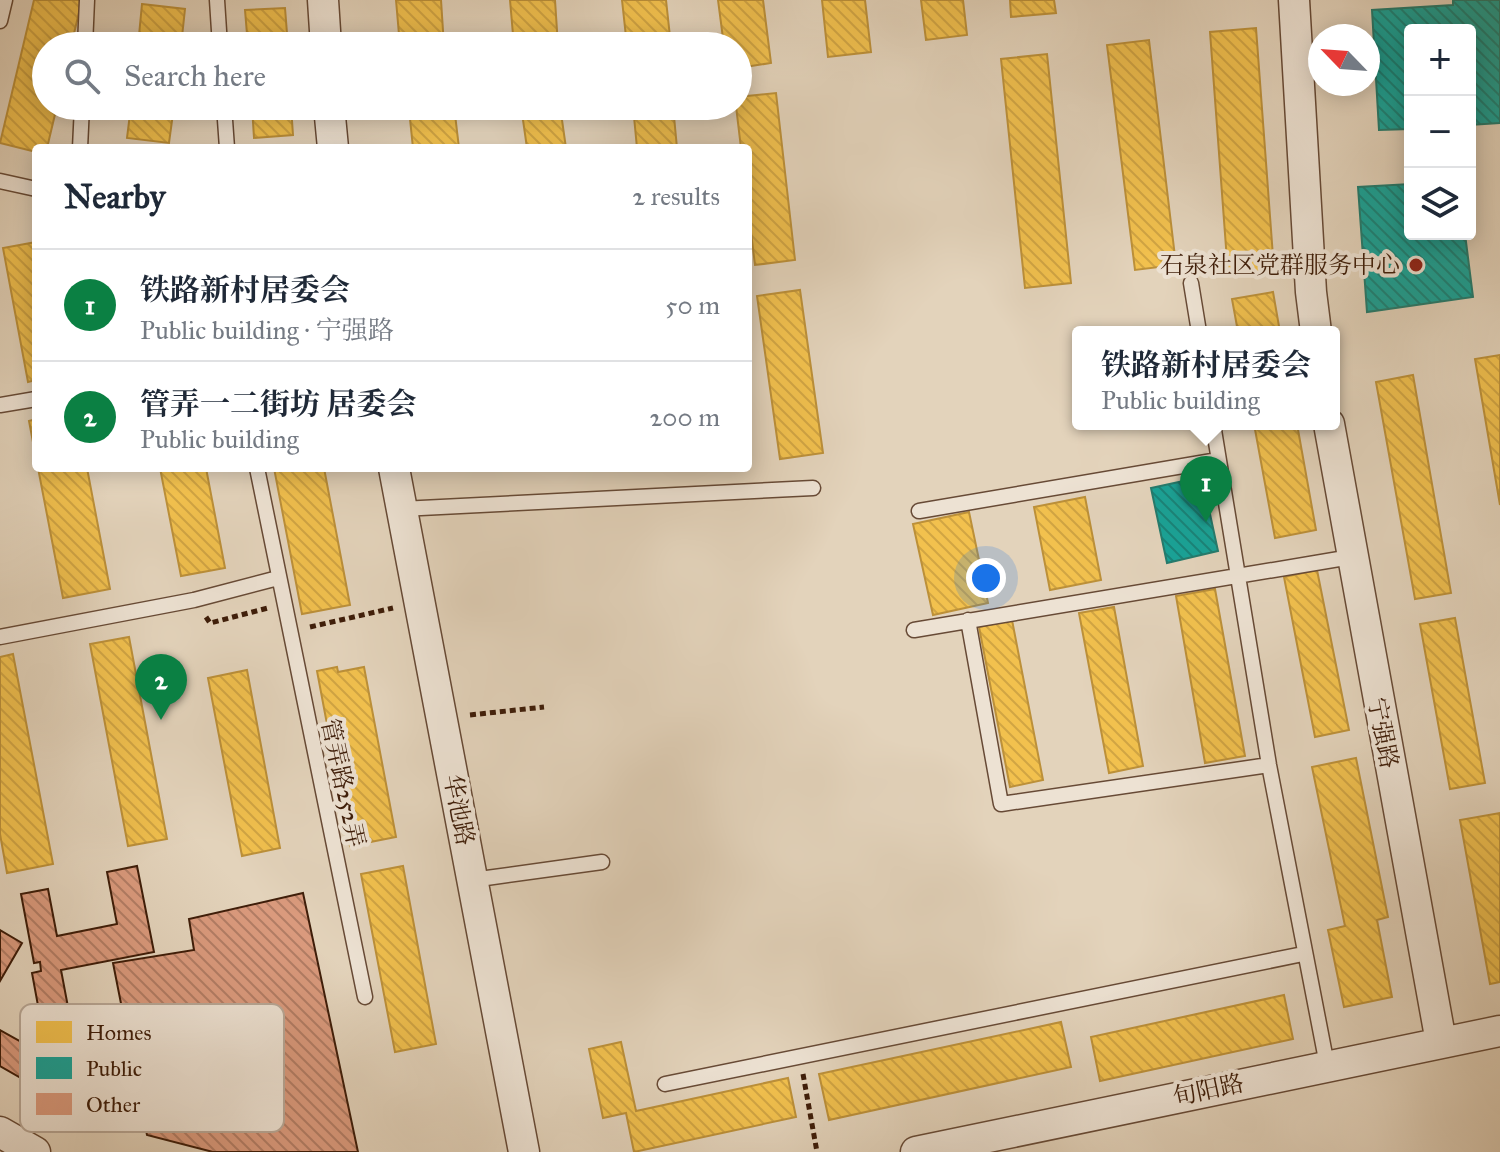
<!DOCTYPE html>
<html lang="en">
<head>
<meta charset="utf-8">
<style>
	:root { --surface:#fff; --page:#f2f2f3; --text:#1f2937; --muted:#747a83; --line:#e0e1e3; --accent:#0b8043 }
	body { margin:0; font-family:"IM FELL Great Primer","Noto Serif SC",serif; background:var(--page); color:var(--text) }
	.controls { position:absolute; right:24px; top:24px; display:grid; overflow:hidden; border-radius:8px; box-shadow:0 4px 20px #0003 }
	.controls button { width:72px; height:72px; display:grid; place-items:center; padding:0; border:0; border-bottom:2px solid var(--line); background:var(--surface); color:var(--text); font:40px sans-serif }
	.compass { position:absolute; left:1308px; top:24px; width:72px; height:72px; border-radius:50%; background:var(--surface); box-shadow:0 4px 20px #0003; rotate:295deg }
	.you { position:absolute; left:986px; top:578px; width:28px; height:28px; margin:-20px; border:6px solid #fff; border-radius:50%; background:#1a73e8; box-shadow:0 0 0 12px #1a73e833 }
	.badge { display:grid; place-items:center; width:52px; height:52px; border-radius:50%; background:var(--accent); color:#fff; font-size:26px; font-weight:700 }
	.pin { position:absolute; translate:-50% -66px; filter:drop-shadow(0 2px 4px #0008) }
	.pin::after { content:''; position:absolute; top:42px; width:28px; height:24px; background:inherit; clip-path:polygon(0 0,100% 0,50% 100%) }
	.popup { position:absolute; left:1072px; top:326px; width:268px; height:104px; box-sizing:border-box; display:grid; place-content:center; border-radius:8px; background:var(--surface); filter:drop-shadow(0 2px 6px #0005); font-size:26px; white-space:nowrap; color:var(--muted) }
	.popup b { font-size:30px; color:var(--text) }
	.popup::after { content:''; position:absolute; left:50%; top:100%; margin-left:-16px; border:16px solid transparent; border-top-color:var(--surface) }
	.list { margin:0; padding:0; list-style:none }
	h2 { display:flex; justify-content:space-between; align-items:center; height:104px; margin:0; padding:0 32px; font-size:34px }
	h2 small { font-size:26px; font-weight:400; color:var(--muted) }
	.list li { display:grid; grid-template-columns:52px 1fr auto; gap:24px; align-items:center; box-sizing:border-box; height:112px; padding:0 32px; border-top:2px solid var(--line) }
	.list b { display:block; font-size:30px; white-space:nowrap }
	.list p { margin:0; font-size:26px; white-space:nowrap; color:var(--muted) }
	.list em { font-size:26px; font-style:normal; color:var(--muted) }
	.icon { flex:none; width:44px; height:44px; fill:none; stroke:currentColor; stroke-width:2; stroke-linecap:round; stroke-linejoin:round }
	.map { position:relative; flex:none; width:1500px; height:1152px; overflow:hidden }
	.search { position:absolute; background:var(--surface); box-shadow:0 4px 20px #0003; left:32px; top:32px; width:720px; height:88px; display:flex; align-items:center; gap:20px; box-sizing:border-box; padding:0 28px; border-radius:44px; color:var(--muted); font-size:30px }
	.panel { position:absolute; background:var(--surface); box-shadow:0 4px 20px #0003; left:32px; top:144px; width:720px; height:328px; border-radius:8px }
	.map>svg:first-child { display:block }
</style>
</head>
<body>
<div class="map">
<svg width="1500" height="1152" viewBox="0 0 1500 1152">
	<defs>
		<pattern id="homes-back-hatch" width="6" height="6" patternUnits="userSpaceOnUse" patternTransform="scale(2)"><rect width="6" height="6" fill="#f2c14e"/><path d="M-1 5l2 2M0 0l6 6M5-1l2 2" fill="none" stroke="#d1a543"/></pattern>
		<pattern id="public-back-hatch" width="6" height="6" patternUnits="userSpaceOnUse" patternTransform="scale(2)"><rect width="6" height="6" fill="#17a398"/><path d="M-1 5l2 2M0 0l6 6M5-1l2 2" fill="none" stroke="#16847a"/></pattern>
		<pattern id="building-back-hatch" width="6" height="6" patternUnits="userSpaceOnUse" patternTransform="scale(2)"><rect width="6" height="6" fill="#da9a7d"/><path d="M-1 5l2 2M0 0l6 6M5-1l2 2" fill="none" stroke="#b27d65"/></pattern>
	</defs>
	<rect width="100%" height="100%" fill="#e3d3bb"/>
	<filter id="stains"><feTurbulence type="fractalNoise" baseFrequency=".0025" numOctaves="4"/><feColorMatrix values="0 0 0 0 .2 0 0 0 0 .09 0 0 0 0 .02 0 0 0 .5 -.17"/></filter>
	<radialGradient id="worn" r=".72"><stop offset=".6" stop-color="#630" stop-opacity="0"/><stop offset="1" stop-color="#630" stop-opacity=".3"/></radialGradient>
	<path fill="url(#homes-back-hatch)" stroke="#bc9039" stroke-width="2" d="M34,0H82L71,46H46V106H57L47,148H36V152L0,143Z
		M396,0H441L444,46H400Z
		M510,0H555L558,46H514Z
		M622,0H666L671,46H627Z
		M718,0H763L771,63L738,68V46H724Z
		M822,0H865L871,52L828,57Z
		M921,0H963L967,35L926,40Z
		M1010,0H1054L1056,13L1011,17Z
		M142,4L185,9L181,46H138Z
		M285,8L288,46H248L245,10Z
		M1256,28L1274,270L1228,274L1210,32Z
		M1149,40L1176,265L1135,270L1107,45Z
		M1047,54L1071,283L1025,288L1001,59Z
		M776,93L795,260L755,265L748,208V148H741L736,106L738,97Z
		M131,106H174L169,143L127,138Z
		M252,106H291L293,135L254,138Z
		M431,106H454L459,148H413L409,109Z
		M521,106H560L566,148H527Z
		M633,106H673L677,148H637Z
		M36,242V380L28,382L3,248Z
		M800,290L823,453L780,459L757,296Z
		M1273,292L1280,332H1238L1232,299Z
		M1500,355V505L1475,359Z
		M1413,375L1451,593L1415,599L1376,382Z
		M36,419V458L29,421Z
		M1254,424H1297L1316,530L1275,538Z
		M38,468H87L110,589L63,598Z
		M160,468H206L225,568L181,576Z
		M274,468H324L350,605L302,614Z
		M1085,497L1101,580L1050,590L1034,507Z
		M969,512L988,603L933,615L913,524Z
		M1317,570L1349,730L1315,737L1284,577Z
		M1215,589L1245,756L1205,763L1176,596Z
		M1114,607L1143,766L1109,773L1079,613Z
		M1455,618L1485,783L1450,789L1420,624Z
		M1012,620L1043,780L1010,787L979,627Z
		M129,637L167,839L128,846L90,644Z
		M13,654L53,864L7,873L0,834V657Z
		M337,667L338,672L364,667L396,837L350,846L317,671Z
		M247,670L280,848L242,856L208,678Z
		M1356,758L1388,917L1377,920L1392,997L1344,1007L1328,930L1345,926L1312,767Z
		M1500,813V982L1490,984L1460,820Z
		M403,866L436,1044L395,1052L361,874Z
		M1284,995L1293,1039L1100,1081L1091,1037Z
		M1061,1022L1071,1067L829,1120L819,1074Z
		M621,1042L636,1111L788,1078L796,1117L634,1152L626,1113L603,1118L589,1049Z"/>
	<path fill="url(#public-back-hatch)" stroke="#237b6d" stroke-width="2" d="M1453,0H1500V123L1470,125V30H1410V129L1379,130L1372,10L1453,5Z
		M1410,184V234H1465L1473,297L1367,312L1358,187Z
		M1202,477L1218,551L1167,563L1151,488Z"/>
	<path fill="url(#building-back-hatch)" stroke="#3e1d09" stroke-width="2" d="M137,866L154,952L61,970L75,1044L46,1049L32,973L41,971L40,962L34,963L21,894L48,889L57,936L117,924L107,872Z
		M303,893L358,1152H213L147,1135L113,963L194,950L189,919Z
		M0,930L22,943L0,981Z
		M0,1030L84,1077L68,1105L0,1066Z"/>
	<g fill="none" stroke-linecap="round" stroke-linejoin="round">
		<defs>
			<path id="lane" d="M217,0L220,46
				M0,21L5,0
				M85,46L87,0
				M224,106L227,148
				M80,148L82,106
				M0,181L36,189
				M1191,283L1199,332
				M0,405L36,399
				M1213,424L1269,765L1327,1065
				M257,468L365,997
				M401,509L813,488
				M919,511L1218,460
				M968,620L1001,804L1269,765
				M914,630L1351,557
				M0,637L194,600L278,578
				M472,880L602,862
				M665,1084L1303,954"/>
			<path id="street" d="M323,0L326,46
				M1294,0L1311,292L1316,332
				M329,106L333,148
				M1329,424L1441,1042
				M394,468L524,1152
				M0,1132L35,1152
				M916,1152L1500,1031"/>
		</defs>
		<use href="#lane" stroke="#674a36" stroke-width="17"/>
		<use href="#street" stroke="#674a36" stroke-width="33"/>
		<path stroke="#3e1d09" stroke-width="5" stroke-dasharray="6 4" stroke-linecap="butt" d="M206,617L210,623L268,608
			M310,627L393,608
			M470,715L544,707
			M803,1074L817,1152"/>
		<use href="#lane" stroke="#ede2d3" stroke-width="14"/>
		<use href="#street" stroke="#ede2d3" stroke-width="30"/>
	</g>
	<circle fill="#8f2418" stroke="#ede2d3" stroke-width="3" cx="1416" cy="265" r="8"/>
	<g text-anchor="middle" stroke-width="8" stroke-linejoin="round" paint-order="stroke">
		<g font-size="24" fill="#3e1d09" stroke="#ede2d3" text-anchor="end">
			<text x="1400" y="273">石泉社区党群服务中心</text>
		</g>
		<g font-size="24" fill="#3e1d09" stroke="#ede2d3">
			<text transform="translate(1383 733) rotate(79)" y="8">宁强路</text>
			<text transform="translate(343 783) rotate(78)" y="8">管弄路252弄</text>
			<text transform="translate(459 810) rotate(79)" y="8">华池路</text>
			<text transform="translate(1208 1090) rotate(-12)" y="8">旬阳路</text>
		</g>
	</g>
	<rect x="20" y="1004" width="264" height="128" rx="12" fill="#ede2d3" stroke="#b8a796" stroke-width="2"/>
	<rect x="36" y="1021" width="36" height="22" fill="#f2c14e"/>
	<rect x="36" y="1057" width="36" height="22" fill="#17a398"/>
	<rect x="36" y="1093" width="36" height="22" fill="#da9a7d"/>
	<g font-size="22" fill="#3e1d09">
		<text x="86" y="1040">Homes</text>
		<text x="86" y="1076">Public</text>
		<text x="86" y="1112">Other</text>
	</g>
	<rect width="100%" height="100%" filter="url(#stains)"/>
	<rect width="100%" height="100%" fill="url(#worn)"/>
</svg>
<div class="controls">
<button>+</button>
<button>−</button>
<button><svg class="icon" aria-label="layers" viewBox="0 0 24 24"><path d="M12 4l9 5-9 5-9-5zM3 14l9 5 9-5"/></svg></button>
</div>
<svg class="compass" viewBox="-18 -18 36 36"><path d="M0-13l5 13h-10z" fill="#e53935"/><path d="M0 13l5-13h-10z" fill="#747a83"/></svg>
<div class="you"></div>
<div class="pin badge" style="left:1206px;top:522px">1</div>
<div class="popup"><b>铁路新村居委会</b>Public building</div>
<div class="pin badge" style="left:161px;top:720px">2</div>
<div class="search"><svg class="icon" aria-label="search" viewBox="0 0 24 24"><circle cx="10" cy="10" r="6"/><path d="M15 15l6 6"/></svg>Search here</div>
<section class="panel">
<h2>Nearby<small>2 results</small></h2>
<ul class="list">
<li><span class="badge">1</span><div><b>铁路新村居委会</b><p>Public building · 宁强路</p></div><em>50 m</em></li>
<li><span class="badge">2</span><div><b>管弄一二街坊 居委会</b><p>Public building</p></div><em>200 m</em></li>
</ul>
</section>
</div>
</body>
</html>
